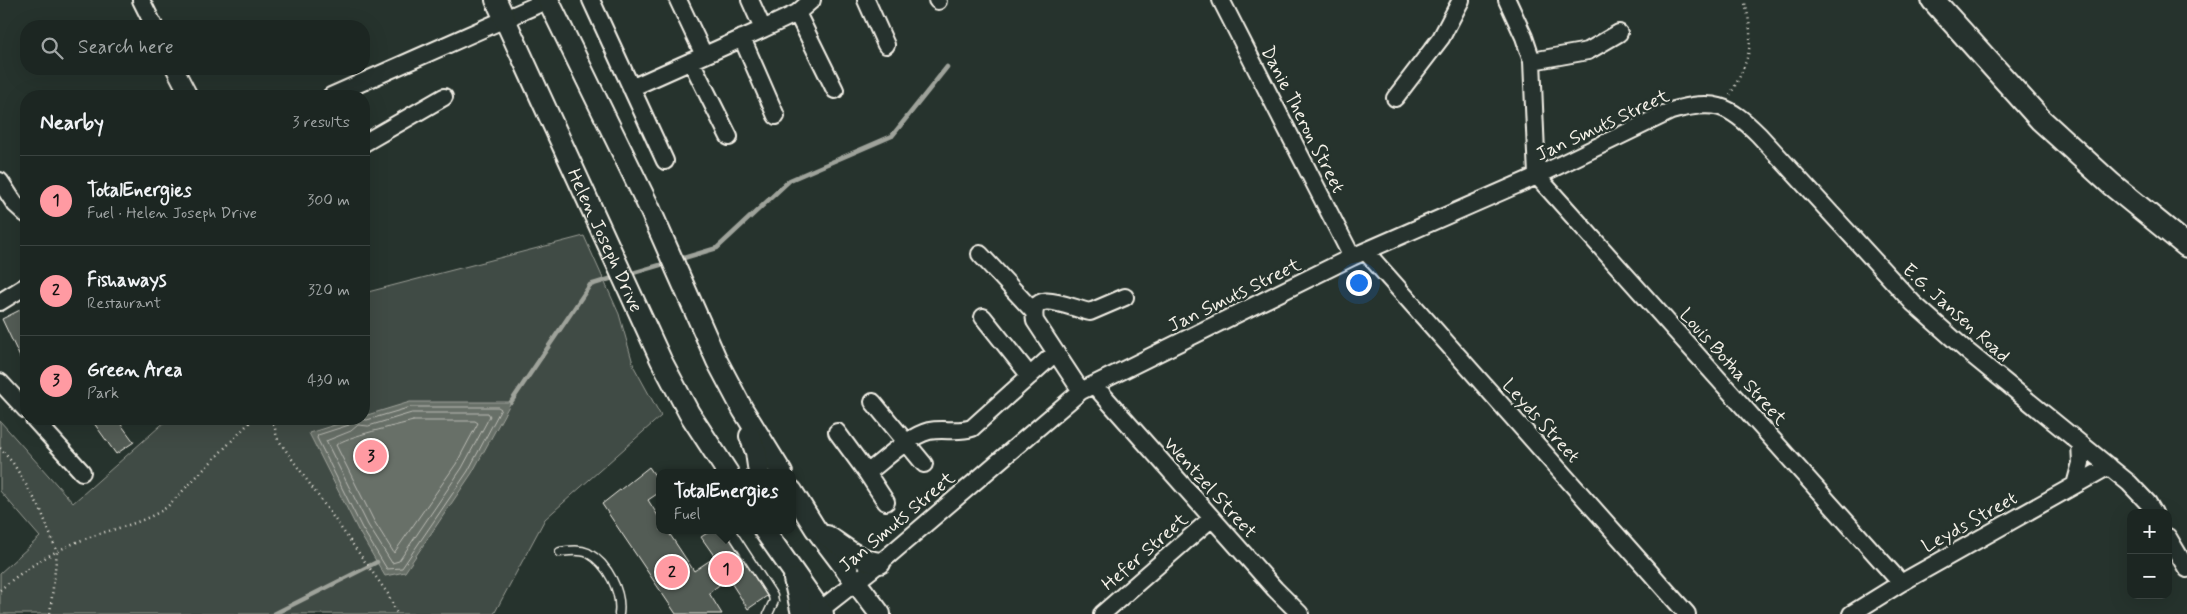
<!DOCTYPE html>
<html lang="en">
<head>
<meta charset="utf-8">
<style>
	:root { --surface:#1c2622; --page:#252e2a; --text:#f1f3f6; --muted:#a0a5a5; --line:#3a4340; --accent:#ff9aa2 }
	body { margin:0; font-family:Mynerve,sans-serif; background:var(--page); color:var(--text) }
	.controls { position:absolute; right:15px; bottom:15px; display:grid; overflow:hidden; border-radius:10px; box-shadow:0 5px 20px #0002 }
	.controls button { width:45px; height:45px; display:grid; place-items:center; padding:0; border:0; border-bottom:1px solid var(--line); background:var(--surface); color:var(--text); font:25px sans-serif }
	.you { position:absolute; left:1358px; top:282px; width:18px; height:18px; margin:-12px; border:4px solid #fff; border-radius:50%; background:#1a73e8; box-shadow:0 0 0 8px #1a73e833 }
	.badge { display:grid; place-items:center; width:32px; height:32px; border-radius:50%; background:var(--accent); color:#111; font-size:16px; font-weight:700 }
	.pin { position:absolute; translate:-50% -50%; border:2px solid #fff; box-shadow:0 1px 5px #0006 }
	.popup { position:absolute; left:656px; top:469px; width:140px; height:65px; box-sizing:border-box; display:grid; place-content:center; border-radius:10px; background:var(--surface); filter:drop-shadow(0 1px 4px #0005); font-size:16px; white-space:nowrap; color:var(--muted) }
	.popup b { font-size:19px; color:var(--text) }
	.popup::after { content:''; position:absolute; left:50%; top:100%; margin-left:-10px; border:10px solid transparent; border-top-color:var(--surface) }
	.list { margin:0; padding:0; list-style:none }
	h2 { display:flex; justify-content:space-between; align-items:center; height:65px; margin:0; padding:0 20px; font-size:21px }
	h2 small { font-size:16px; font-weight:400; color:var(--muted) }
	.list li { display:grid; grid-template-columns:32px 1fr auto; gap:15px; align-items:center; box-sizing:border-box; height:90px; padding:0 20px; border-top:1px solid var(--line) }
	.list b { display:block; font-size:19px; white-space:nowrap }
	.list p { margin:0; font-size:16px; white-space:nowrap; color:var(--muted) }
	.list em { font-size:16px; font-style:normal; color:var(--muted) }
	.icon { flex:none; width:28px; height:28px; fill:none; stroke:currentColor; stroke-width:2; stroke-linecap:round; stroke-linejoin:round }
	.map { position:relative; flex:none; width:2187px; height:614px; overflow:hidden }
	.search { position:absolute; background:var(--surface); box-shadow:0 5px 20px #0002; left:20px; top:20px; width:350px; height:55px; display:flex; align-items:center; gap:12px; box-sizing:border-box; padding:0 18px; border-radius:20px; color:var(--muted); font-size:19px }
	.panel { position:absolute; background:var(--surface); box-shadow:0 5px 20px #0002; left:20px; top:90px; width:350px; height:335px; border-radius:20px }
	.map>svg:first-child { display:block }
</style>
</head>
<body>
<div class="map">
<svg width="2187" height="614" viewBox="0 0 2187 614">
	<rect width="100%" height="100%" fill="#26332d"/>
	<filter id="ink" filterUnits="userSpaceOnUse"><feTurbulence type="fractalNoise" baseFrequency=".02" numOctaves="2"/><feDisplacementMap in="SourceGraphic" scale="10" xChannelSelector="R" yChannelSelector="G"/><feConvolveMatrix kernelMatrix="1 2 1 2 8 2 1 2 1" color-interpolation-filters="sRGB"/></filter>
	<g filter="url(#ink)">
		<path fill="#414b45" stroke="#9a9e96" d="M584,236L619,314L634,367L661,416L545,519L494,614H0V573L40,537L0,491V421L73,503L168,419H364V293Z"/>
		<path fill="#676f68" stroke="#9fa39b" d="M410,402H511L472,473L405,572L385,576L358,530L309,433L354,419H364V416Z"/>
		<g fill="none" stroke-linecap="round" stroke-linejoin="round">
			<path stroke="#bcbdb5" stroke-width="1" d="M412,413H488L490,416L462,468L399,561L392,563L368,525L326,441L351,431L358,425L368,426Z
				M352,419L349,425L318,435L317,438L362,528L387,569L402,568L468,471L501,409L498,407H411L367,420L361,419
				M413,421H475L478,423L456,464L394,553L374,521L336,445C347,436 396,426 413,421Z"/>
			<path stroke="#9fa39b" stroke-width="4.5" d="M677,260L717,248L790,180L892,136L947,67
				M626,275L667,263
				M511,402L590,285L616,277
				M274,614L377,562"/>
		</g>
		<path fill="#525c55" stroke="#f4f1e8" d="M22,309L26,318V370L2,319Z
			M91,419H117L134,442L116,454Z
			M649,467L660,483V492L648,500L660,519V530H667L694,571L715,557L701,537L712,530H724L767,596L748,609L728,578L709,593L722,614H676L602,504Z"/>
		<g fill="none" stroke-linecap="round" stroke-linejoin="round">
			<defs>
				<path id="service" d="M730,530L773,596L774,601L768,614
					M560,552C569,551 579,549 588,553C608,564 622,592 619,614"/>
				<path id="minor" d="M141,0L154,26
					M591,0L665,161
					M678,0L704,55
					M866,0L886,45
					M937,0L938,1
					M1221,0L1352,257
					M1507,0L1524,37L1532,61L1537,176L1901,583
					M797,13L835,90
					M763,29L797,13L812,0
					M742,38L776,116
					M691,61L729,137
					M1532,61L1588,51L1619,33
					M175,69L189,96
					M631,88L763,29L750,0
					M331,96L548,0
					M1395,98L1441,38L1461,0
					M364,143L444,97
					M0,181L15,204L26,214
					M1366,252L1687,614
					M980,254L1033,311
					M0,302L26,286
					M983,317L1030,376
					M0,382L26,410
					M1094,385L1275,589L1300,614
					M1081,391L1035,321C1029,285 1072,309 1090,312L1125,297
					M873,402L924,464
					M34,419L82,472
					M837,432L867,473C884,460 909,436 929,431C944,428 957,433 972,428L1055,353
					M867,473L886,502
					M2075,485L2081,463L2080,443
					M2168,537L2187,569
					M815,614L880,563L1081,391L1352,257L1537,176L1671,111C1714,99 1728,104 1759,135L1913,303L1967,351L2129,483L2148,503L2154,513
					M1102,614L1212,518
					M1851,614L1901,583L2109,466"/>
				<g id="tertiary">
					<path id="s1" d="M496,0L661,360L689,413L728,473"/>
					<path d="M548,0L648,205L717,361L743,410L782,473"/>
					<path d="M750,436L756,452L759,473"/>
					<path d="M792,491L815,528L880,614"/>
					<path d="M764,530L823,614"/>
					<path d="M827,536C844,547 859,561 880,563"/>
					<path d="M794,579L802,614"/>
				</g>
				<path id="secondary" d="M1933,0L2041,120L2111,184L2187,246"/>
			</defs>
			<use href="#service" stroke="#f4f1e8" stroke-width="11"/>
			<use href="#minor" stroke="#f4f1e8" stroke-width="20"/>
			<use href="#tertiary" stroke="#f4f1e8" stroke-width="24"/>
			<use href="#secondary" stroke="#f4f1e8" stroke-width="26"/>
			<path stroke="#f4f1e8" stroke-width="2.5" stroke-dasharray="1 4" stroke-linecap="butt" d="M1730,95C1750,59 1756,41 1744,0
				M273,419L277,438L388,594L397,614
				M0,448L13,463L40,508L57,552L50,614
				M0,590C26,567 60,547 93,536C119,527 144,523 167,507L253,419"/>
			<use href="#service" stroke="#26332d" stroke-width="8"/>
			<use href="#minor" stroke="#26332d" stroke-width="16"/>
			<use href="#tertiary" stroke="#26332d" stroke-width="20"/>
			<use href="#secondary" stroke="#26332d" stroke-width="22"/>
		</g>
	</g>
	<g text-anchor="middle" stroke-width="5" stroke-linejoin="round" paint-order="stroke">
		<g font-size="19" fill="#f4f1e8" stroke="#26332d">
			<text transform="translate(1304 119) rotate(63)" y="7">Danie Theron Street</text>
			<text transform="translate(1602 124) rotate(-25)" y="7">Jan Smuts Street</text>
			<text dy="7" stroke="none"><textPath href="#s1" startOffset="264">Helen Joseph Drive</textPath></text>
			<text transform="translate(1234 294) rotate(-26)" y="7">Jan Smuts Street</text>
			<text transform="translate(1957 312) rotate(42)" y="7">E.G. Jansen Road</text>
			<text transform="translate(1734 366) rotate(48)" y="7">Louis Botha Street</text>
			<text transform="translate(1542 420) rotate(48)" y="7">Leyds Street</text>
			<text transform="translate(1211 487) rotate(48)" y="7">Wentzel Street</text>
			<text transform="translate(896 521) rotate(-40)" y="7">Jan Smuts Street</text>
			<text transform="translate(1969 521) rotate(-29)" y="7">Leyds Street</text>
			<text transform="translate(1144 551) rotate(-41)" y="7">Hefer Street</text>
		</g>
	</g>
</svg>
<div class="controls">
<button>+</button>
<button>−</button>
</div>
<div class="you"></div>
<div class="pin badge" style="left:726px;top:569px">1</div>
<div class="popup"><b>TotalEnergies</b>Fuel</div>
<div class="pin badge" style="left:672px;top:572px">2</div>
<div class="pin badge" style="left:371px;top:456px">3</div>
<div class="search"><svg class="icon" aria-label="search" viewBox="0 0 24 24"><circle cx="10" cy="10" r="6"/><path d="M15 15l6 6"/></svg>Search here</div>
<section class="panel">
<h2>Nearby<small>3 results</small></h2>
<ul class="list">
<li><span class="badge">1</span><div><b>TotalEnergies</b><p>Fuel · Helen Joseph Drive</p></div><em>300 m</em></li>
<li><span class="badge">2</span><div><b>Fishaways</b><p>Restaurant</p></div><em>320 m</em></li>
<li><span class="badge">3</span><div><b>Green Area</b><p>Park</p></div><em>430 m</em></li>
</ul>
</section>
</div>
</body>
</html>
